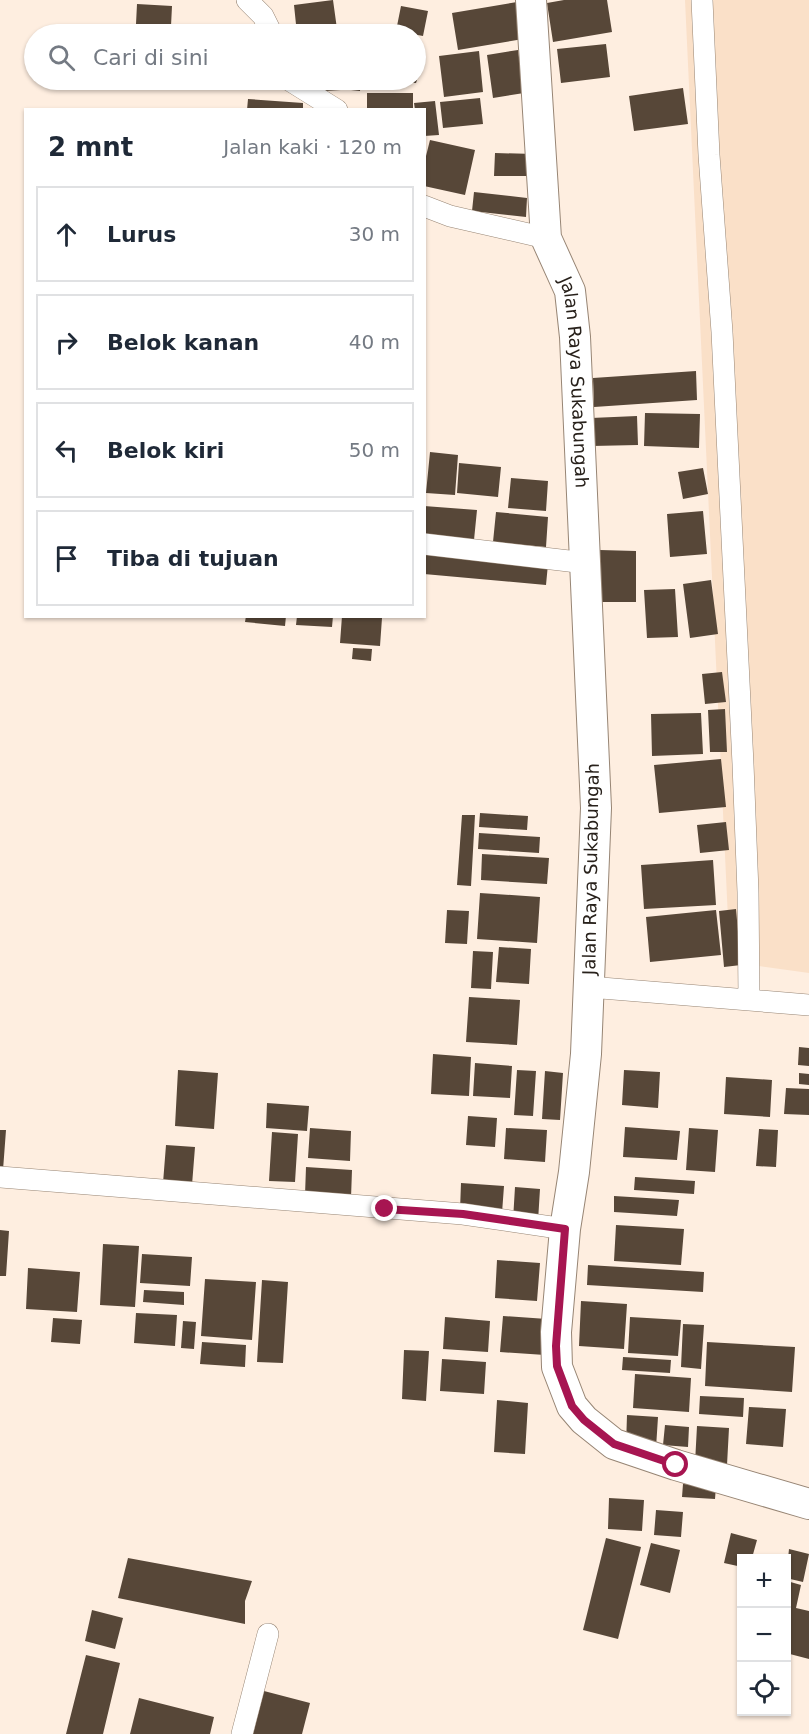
<!DOCTYPE html>
<html lang="id">
<head>
<meta charset="utf-8">
<style>
	:root { --surface:#fff; --page:#f6f6f7; --text:#1f2937; --muted:#747a83; --line:#e0e1e3 }
	body { margin:0; font-family:"DejaVu Sans",sans-serif; background:var(--page); color:var(--text) }
	.controls { position:absolute; right:18px; bottom:18px; display:grid; overflow:hidden; border-radius:0px; box-shadow:0 2px 4px #0004 }
	.controls button { width:54px; height:54px; display:grid; place-items:center; padding:0; border:0; border-bottom:2px solid var(--line); background:var(--surface); color:var(--text); font:30px sans-serif }
	.stop { position:absolute; width:18px; height:18px; margin:-14px; border:4px solid #a71551; border-radius:50%; background:#fff }
	.stop.end { background:#a71551; border-color:#fff; box-shadow:0 2px 6px #0008 }
	.list { margin:0; padding:0; list-style:none }
	h2 { display:flex; justify-content:space-between; align-items:center; height:78px; margin:0; padding:0 24px; font-size:26px }
	h2 small { font-size:20px; font-weight:400; color:var(--muted) }
	.list li { display:grid; grid-template-columns:39px 1fr auto; gap:18px; align-items:center; box-sizing:border-box; height:96px; margin:0 12px 12px; padding:0 12px; border:2px solid var(--line); border-radius:0px }
	.list b { display:block; font-size:22px; white-space:nowrap }
	.list em { font-size:20px; font-style:normal; color:var(--muted) }
	.icon { flex:none; width:33px; height:33px; fill:none; stroke:currentColor; stroke-width:2; stroke-linecap:round; stroke-linejoin:round }
	.map { position:relative; flex:none; width:809px; height:1734px; overflow:hidden }
	.search { position:absolute; background:var(--surface); box-shadow:0 2px 4px #0004; left:24px; top:24px; width:402px; height:66px; display:flex; align-items:center; gap:15px; box-sizing:border-box; padding:0 21px; border-radius:33px; color:var(--muted); font-size:22px }
	.panel { position:absolute; background:var(--surface); box-shadow:0 2px 4px #0004; left:24px; top:108px; width:402px; height:510px; border-radius:0px }
	.map>svg:first-child { display:block }
</style>
</head>
<body>
<div class="map">
<svg width="809" height="1734" viewBox="0 0 809 1734">
	<rect width="100%" height="100%" fill="#feeee0"/>
	<path fill="#fae0c8" d="M685,0H809V973L730,962Z"/>
	<path fill="#574738" d="M333,0L337,29L297,34L294,5Z
		M564,0H607L612,32L553,42L547,3Z
		M517,2L523,39L458,50L452,13Z
		M137,4L172,6L171,26L136,24Z
		M401,6L428,11L423,36L396,31Z
		M606,44L610,77L561,83L557,49Z
		M518,50L524,93L493,98L487,55Z
		M479,51L483,92L444,97L439,56Z
		M323,80H341V90L324,91Z
		M343,80H361L360,91L342,89Z
		M391,80H417L416,83L391,81Z
		M683,88L688,124L634,131L629,96Z
		M367,93H413V110H367Z
		M480,98L483,124L443,128L440,102Z
		M248,99L303,103V110H247Z
		M435,101L439,135L424,136V110H415L414,103Z
		M430,140L475,150L465,195L424,186V164Z
		M495,153L534,154V176H494Z
		M474,192L527,198L526,217L472,211Z
		M696,371L697,400L594,407L593,378Z
		M645,413L700,414L699,448L644,446Z
		M637,416L638,445L592,446L591,418Z
		M430,452L458,455L455,495L426,493Z
		M459,463L501,467L498,497L457,493Z
		M703,468L708,494L683,499L678,472Z
		M511,478L548,481L546,511L508,508Z
		M424,506L477,510L474,540L424,536Z
		M703,511L707,554L670,557L667,514Z
		M496,512L548,517L546,547L493,542Z
		M600,550L636,551V602H600Z
		M424,553L548,564L546,585L424,574Z
		M711,580L718,634L690,638L683,584Z
		M675,589L678,637L647,638L644,590Z
		M246,616H286L285,626L245,622Z
		M297,616H333L332,627L296,625Z
		M342,616L382,618L380,646L340,643Z
		M353,648L372,649L371,661L352,659Z
		M722,672L726,702L705,704L702,674Z
		M725,709L727,752H710L708,710Z
		M701,713L703,754L652,756L651,714Z
		M721,759L726,807L659,813L654,765Z
		M480,813L528,816L527,830L479,827Z
		M462,815H475L471,886L457,885Z
		M726,822L729,850L700,853L697,825Z
		M479,833L540,837L539,853L478,849Z
		M482,854L549,858L547,884L481,880Z
		M713,860L716,905L644,909L641,865Z
		M480,893L540,897L537,943L477,939Z
		M736,909L741,965L724,967L719,911Z
		M447,910L469,911L467,944L445,943Z
		M716,910L721,955L650,962L646,917Z
		M499,947L531,949L529,984L496,982Z
		M473,951L493,952L491,989L471,988Z
		M469,997L520,1000L517,1045L466,1042Z
		M799,1047L809,1048V1066L798,1065Z
		M433,1054L471,1057L469,1096L431,1094Z
		M475,1063L512,1066L510,1098L473,1096Z
		M178,1070L218,1073L214,1129L175,1126Z
		M517,1070L536,1071L533,1116L514,1115Z
		M624,1070L660,1072L658,1108L622,1105Z
		M545,1071L563,1073L560,1120L542,1119Z
		M799,1073L809,1074V1085L799,1084Z
		M726,1077L772,1080L770,1117L724,1114Z
		M786,1088L809,1089V1115L784,1114Z
		M267,1103L309,1106L307,1131L266,1128Z
		M468,1116L497,1118L495,1147L466,1145Z
		M625,1127L680,1131L677,1160L623,1157Z
		M310,1128L351,1131L350,1161L308,1158Z
		M506,1128L547,1130L545,1162L504,1159Z
		M689,1128L718,1130L715,1172L686,1170Z
		M759,1129L778,1130L776,1167L756,1166Z
		M0,1130H6L3,1170H0Z
		M272,1132L298,1134L295,1182L269,1181Z
		M166,1145L195,1147L192,1185L163,1183Z
		M306,1167L352,1170L351,1198L305,1195Z
		M635,1177L695,1181L694,1194L634,1190Z
		M461,1183L504,1186L502,1213L460,1210Z
		M515,1187L540,1189L538,1221L513,1220Z
		M614,1196L679,1200L677,1216L614,1212Z
		M616,1225L684,1229L681,1265L614,1261Z
		M0,1230L9,1231L6,1276H0Z
		M103,1244L139,1246L135,1307L100,1305Z
		M142,1254L192,1257L190,1286L140,1283Z
		M497,1260L540,1263L537,1301L495,1298Z
		M588,1265L704,1272L703,1292L587,1285Z
		M28,1268L80,1272L77,1312L26,1309Z
		M205,1279L256,1282L252,1340L201,1336Z
		M262,1280L288,1282L283,1363L257,1362Z
		M144,1290L184,1292V1305L143,1302Z
		M581,1301L627,1304L624,1349L579,1346Z
		M136,1313L177,1315L175,1346L134,1343Z
		M503,1316L547,1319L545,1355L500,1352Z
		M445,1317L490,1321L488,1352L443,1349Z
		M630,1317L681,1320L678,1356L628,1353Z
		M53,1318L82,1320L80,1344L51,1342Z
		M183,1321L196,1322L194,1349L181,1348Z
		M683,1324L704,1325L701,1369L681,1367Z
		M202,1342L246,1345L245,1367L200,1364Z
		M707,1342L795,1347L792,1392L705,1386Z
		M404,1350L429,1351L426,1401L402,1399Z
		M623,1357L671,1360L670,1373L622,1370Z
		M442,1359L486,1362L484,1394L440,1391Z
		M635,1374L691,1378L689,1412L633,1408Z
		M700,1396L744,1398L743,1417L699,1414Z
		M497,1400L528,1403L525,1454L494,1452Z
		M749,1407L786,1409L783,1447L746,1444Z
		M627,1415L658,1417L656,1448L626,1446Z
		M665,1425L689,1427L688,1447L663,1445Z
		M697,1426L729,1428L727,1465L695,1463Z
		M683,1484L716,1486L715,1499L682,1497Z
		M609,1498L644,1500L642,1531L608,1529Z
		M656,1510L683,1512L681,1537L654,1535Z
		M731,1533L757,1540L752,1558H742V1567L724,1563Z
		M606,1538L641,1547L618,1639L583,1630Z
		M651,1543L680,1550L670,1593L640,1585Z
		M789,1549L809,1554L803,1582L786,1578Z
		M128,1558L252,1581L245,1601V1624L118,1598Z
		M787,1581L801,1585L796,1608L809,1611V1659L786,1653Z
		M92,1610L123,1618L115,1649L85,1641Z
		M86,1655L120,1663L103,1734H66Z
		M264,1691L310,1703L302,1734H253Z
		M139,1698L214,1717L210,1734H130Z"/>
	<g fill="none" stroke-linecap="round" stroke-linejoin="round">
		<defs>
			<path id="street" d="M247,0L263,16L272,34
				M702,0L709,155L722,332L743,764L748,892L749,999
				M289,80L337,110
				M424,206L450,216L546,238
				M424,544L586,563
				M589,987L809,1005
				M0,1177L463,1214L565,1229
				M242,1734L268,1634"/>
			<g id="secondary">
				<path id="s1" d="M531,0L546,238L570,291L575,337L596,808L586,1054L574,1172L565,1229L556,1332L557,1367L572,1406L584,1420L614,1444L676,1465L809,1504"/>
			</g>
		</defs>
		<use href="#street" stroke="#978574" stroke-width="22"/>
		<use href="#secondary" stroke="#978574" stroke-width="32"/>
		<use href="#street" stroke="#fff" stroke-width="21"/>
		<use href="#secondary" stroke="#fff" stroke-width="30"/>
	</g>
	<g fill="none" stroke-linecap="round" stroke-linejoin="round">
		<path stroke="#a71551" stroke-width="8" d="M385,1209L463,1214L565,1229L556,1346L557,1366L572,1406L584,1420L614,1444L676,1465"/>
	</g>
	<g text-anchor="middle" stroke-width="6" stroke-linejoin="round" paint-order="stroke">
		<g font-size="18" fill="#28211b" stroke="#fff">
			<text dy="6" stroke="none"><textPath href="#s1" startOffset="388">Jalan Raya Sukabungah</textPath></text>
			<text transform="translate(591 869) rotate(-89)" y="6">Jalan Raya Sukabungah</text>
		</g>
	</g>
</svg>
<div class="controls">
<button>+</button>
<button>−</button>
<button><svg class="icon" aria-label="locate" viewBox="0 0 24 24"><circle cx="12" cy="12" r="6"/><path d="M12 2v4M12 18v4M2 12h4M18 12h4"/></svg></button>
</div>
<div class="stop" style="left:676px;top:1465px"></div>
<div class="stop end" style="left:385px;top:1209px"></div>
<div class="search"><svg class="icon" aria-label="search" viewBox="0 0 24 24"><circle cx="10" cy="10" r="6"/><path d="M15 15l6 6"/></svg>Cari di sini</div>
<section class="panel">
<h2>2 mnt<small>Jalan kaki · 120 m</small></h2>
<ul class="list">
<li><svg class="icon" aria-label="ahead" viewBox="0 0 24 24"><path d="M12 20V5M6 11l6-6 6 6"/></svg><div><b>Lurus</b></div><em>30 m</em></li>
<li><svg class="icon" aria-label="right" viewBox="0 0 24 24"><path d="M7 20v-9h11M14 6l5 5-5 5"/></svg><div><b>Belok kanan</b></div><em>40 m</em></li>
<li><svg class="icon" aria-label="left" viewBox="0 0 24 24"><path d="M17 20v-9H6M10 6l-5 5 5 5"/></svg><div><b>Belok kiri</b></div><em>50 m</em></li>
<li><svg class="icon" aria-label="arrive" viewBox="0 0 24 24"><path d="M6 21V4h12l-3 4 3 4H6"/></svg><div><b>Tiba di tujuan</b></div></li>
</ul>
</section>
</div>
</body>
</html>
